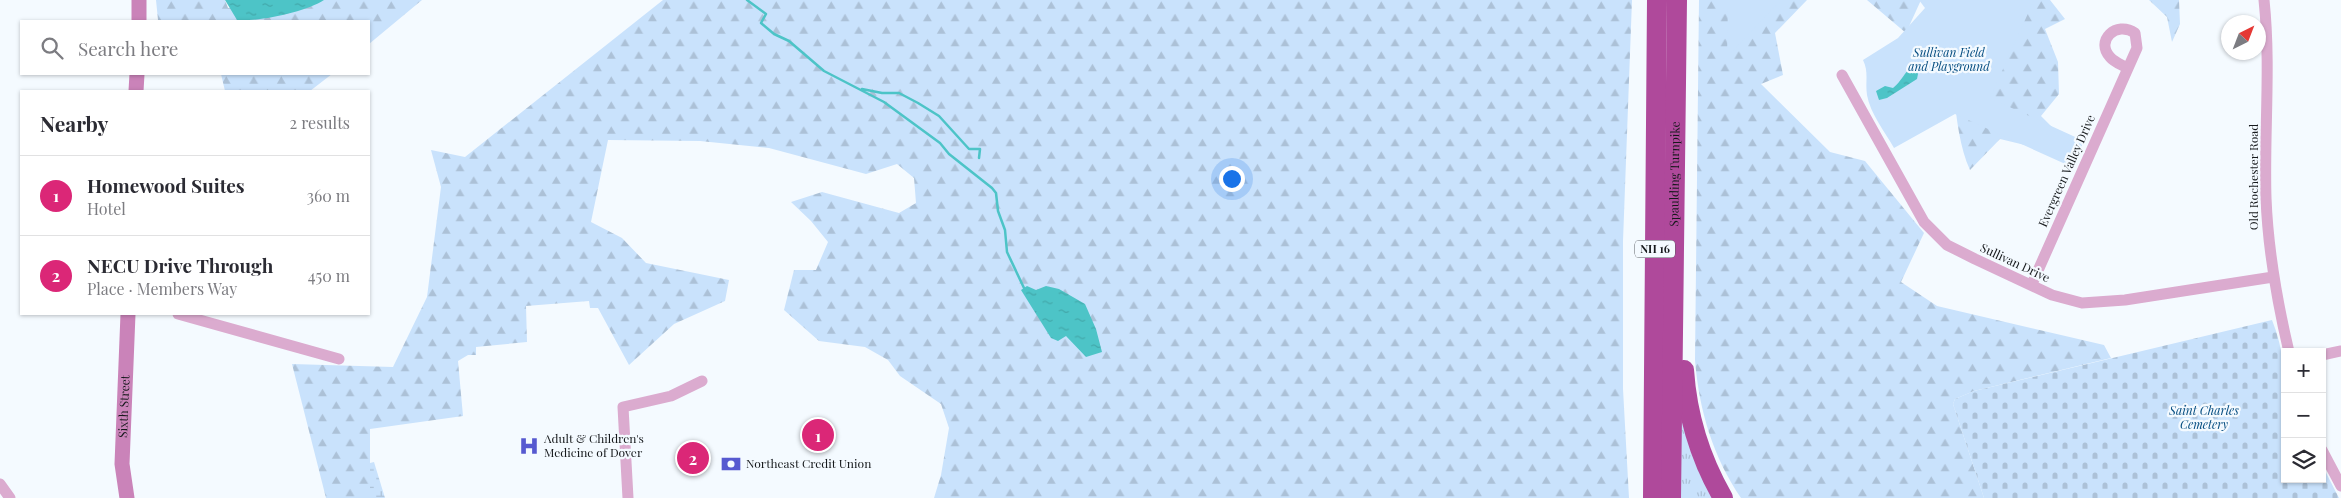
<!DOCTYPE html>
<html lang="en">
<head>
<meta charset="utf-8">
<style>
	:root { --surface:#fff; --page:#f2f2f3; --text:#2b2b33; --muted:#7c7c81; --line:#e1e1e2; --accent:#db2777 }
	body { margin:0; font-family:"Playfair Display",serif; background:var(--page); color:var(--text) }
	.controls { position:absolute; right:15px; bottom:15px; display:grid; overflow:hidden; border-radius:0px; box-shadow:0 1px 4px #0004 }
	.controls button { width:45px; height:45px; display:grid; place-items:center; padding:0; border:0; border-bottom:1px solid var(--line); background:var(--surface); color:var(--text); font:25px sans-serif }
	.compass { position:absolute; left:2221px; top:15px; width:45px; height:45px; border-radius:50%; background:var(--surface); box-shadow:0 1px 4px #0004; rotate:42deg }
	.you { position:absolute; left:1231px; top:178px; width:18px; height:18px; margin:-12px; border:4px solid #fff; border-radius:50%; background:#1a73e8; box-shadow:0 0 0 8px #1a73e833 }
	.badge { display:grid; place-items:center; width:32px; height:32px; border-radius:50%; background:var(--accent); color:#fff; font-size:16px; font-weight:700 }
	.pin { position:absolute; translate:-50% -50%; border:2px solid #fff; box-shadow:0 1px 5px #0006 }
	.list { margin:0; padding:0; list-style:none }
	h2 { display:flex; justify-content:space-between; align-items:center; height:65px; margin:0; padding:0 20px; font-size:21px }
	h2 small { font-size:16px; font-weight:400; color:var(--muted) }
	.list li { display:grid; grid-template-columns:32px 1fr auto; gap:15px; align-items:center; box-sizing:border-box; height:80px; padding:0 20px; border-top:1px solid var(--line) }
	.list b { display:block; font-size:19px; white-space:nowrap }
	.list p { margin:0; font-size:16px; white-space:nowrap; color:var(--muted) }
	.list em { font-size:16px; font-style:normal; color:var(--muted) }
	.icon { flex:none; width:28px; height:28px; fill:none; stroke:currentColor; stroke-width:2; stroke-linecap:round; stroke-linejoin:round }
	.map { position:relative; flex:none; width:2341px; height:498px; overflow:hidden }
	.search { position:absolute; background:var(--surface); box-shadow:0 1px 4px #0004; left:20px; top:20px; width:350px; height:55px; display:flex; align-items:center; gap:12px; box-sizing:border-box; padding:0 18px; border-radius:0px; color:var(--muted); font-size:19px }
	.panel { position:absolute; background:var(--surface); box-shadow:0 1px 4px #0004; left:20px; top:90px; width:350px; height:225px; border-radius:0px }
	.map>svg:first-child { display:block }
</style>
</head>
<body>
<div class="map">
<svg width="2341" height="498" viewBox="0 0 2341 498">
	<defs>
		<pattern id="grass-tufts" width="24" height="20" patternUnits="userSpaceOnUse" patternTransform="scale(1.25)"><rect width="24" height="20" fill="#c9e2fc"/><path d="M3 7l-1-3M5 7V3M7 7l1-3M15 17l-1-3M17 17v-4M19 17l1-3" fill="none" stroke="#acc1d7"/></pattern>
		<pattern id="forest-firs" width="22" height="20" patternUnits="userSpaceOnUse" patternTransform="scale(1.25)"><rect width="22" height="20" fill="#c9e2fc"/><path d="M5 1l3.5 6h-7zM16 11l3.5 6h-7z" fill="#acc1d7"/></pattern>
		<pattern id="wetland-marsh" width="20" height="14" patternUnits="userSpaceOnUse" patternTransform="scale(1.25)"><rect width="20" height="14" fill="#c9e2fc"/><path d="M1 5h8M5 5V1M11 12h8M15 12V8" fill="none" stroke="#acc1d7"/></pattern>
		<pattern id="cemetery-stones" width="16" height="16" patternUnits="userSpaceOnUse" patternTransform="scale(1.25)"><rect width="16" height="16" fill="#c9e2fc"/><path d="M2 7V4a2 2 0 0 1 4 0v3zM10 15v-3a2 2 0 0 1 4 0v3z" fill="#acc1d7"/></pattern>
		<pattern id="water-ripples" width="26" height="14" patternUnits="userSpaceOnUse" patternTransform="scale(1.25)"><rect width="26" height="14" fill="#4dc4c7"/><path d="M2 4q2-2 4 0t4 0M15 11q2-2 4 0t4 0" fill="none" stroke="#42a8aa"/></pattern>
	</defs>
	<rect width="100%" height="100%" fill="#f4faff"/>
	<path fill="url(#grass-tufts)" d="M1681,411L1718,498H1681Z"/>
	<path fill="url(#forest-firs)" d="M156,0H225L228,8L324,0H422L369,44V21H169L158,20Z
		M663,0H1632L1623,241V389L1629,498H934L941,475L949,428L941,404L900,376L888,360L865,347L819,341L784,310L794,270H816L828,242L811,221L791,202L822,192L899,213L916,203L914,178L897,164L866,174L769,148L700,141L608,140L591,222L622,238L646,263L729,280L725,301L674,324L629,365L598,308H590L589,301L526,306L527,342L476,347V355H468L458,361L463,416L370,429V498H326L292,364L393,367L427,297L441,187L431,150L465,157Z
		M1699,0H1807L1775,33L1783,75L1761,84L1830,152L1865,161L1924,233L1901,282L1937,306L2104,345L2111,358L1974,391L1955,399L1953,404L1984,498H1741C1713,457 1699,410 1695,360Z
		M1867,0H1921L1906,33Z
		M1949,0H2050L2065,19L2045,29L2058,62L2059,94L2041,116L2053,128L2029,146L2000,139L1970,170C1951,129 1952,47 1949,0Z
		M2149,0H2179L2180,24L2172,42L2167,17Z
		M221,74H332L310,91H225Z"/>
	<path fill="url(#wetland-marsh)" d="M374,462L385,498H370V463Z"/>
	<path fill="url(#cemetery-stones)" d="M2272,320C2292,369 2285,427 2285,479H2322V465L2339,498H1984L1953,404L1955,399L1974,391Z"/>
	<path fill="#c9e2fc" d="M1728,0H1781L1727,57Z
		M1919,0H2034L1990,98L2084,141L2072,167L1955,114L1894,148C1885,132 1870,113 1867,95C1865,82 1869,72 1863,60L1898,38L1925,8Z"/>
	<path fill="url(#water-ripples)" d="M225,0H324C306,12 258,22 237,20Z
		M1913,66L1918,74L1917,79L1887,98L1879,100L1876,91L1885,86L1893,88C1902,81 1904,72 1913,66Z
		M1027,286L1036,290L1046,286L1059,289L1085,304L1096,329L1102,352L1086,357L1066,336L1058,341L1051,338L1021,290Z"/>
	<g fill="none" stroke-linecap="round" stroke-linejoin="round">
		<path stroke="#4dc4c7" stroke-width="2.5" d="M747,0L766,14L761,23L774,34L789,41L824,71L884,102L940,143L949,154L992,188L996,193L998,211L1005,230L1007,252L1024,288
			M862,89L882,93H899L918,103L939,116L969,149H980L979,158"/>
		<path stroke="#dbabcf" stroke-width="11" d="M2264,0C2271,66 2264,132 2266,198C2268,250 2277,301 2289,352
			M1842,75L1924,222L1947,245L1975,259L2052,295L2082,303L2125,300L2273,277
			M2032,284L2137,48L2135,33C2116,20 2095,41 2110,57C2114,62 2122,65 2127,68
			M178,314L339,359
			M2322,355L2341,351
			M2322,450L2341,486
			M0,484L10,498
			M628,498L623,407L671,396L702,381"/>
		<g stroke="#ca83b9" stroke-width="15">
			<path d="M139,21V0"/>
			<path d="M136,91L137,74"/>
			<path id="s1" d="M127,498L122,464L128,314"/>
		</g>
		<g stroke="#af499b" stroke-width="20">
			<path d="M1684,370C1687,415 1700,458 1723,498"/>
			<path d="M1653,498L1657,0"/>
			<path id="s2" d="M1671,498L1677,0"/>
		</g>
	</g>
	<defs>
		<symbol id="hospital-bare" viewBox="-9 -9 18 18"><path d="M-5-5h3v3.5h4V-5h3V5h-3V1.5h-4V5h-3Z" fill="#5659d0" stroke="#f4faff" stroke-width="2.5" paint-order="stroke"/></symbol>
		<symbol id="bank-bare" viewBox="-9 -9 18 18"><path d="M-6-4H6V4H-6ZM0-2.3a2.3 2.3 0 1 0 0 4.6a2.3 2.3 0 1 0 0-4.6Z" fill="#5659d0" stroke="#f4faff" stroke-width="2.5" paint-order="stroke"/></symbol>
	</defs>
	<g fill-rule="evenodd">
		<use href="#hospital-bare" x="515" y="432" width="28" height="28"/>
		<use href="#bank-bare" x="717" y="450" width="28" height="28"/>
	</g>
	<g text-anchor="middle" stroke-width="4.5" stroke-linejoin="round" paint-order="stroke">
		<rect fill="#f4faff" stroke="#595c60" stroke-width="1" x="1635" y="240.5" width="40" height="17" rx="4"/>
		<g font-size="11" font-weight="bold" fill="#16191c">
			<text x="1655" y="253">NH 16</text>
		</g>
		<g font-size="12" font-style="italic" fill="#054d81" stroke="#f4faff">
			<text x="1949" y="57">Sullivan Field<tspan x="1949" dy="14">and Playground</tspan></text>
			<text x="2204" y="415">Saint Charles<tspan x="2204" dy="14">Cemetery</tspan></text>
		</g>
		<g font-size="12" fill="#16191c" stroke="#f4faff">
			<text transform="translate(2067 171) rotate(-66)" y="4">Evergreen Valley Drive</text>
			<text dy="4" stroke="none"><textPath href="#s2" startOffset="324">Spaulding Turnpike</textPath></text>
			<text transform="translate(2254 177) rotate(-90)" y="4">Old Rochester Road</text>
			<text transform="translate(2015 263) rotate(25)" y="4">Sullivan Drive</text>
			<text dy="4" stroke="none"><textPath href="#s1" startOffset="92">Sixth Street</textPath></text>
		</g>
		<g font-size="12" fill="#16191c" stroke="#f4faff" text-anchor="start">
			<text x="544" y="443">Adult &amp; Children's<tspan x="544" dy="14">Medicine of Dover</tspan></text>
			<text x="746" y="468">Northeast Credit Union</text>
		</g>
	</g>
</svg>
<div class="controls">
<button>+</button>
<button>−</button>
<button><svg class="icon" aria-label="layers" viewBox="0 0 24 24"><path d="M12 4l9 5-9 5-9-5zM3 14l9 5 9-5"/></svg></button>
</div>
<svg class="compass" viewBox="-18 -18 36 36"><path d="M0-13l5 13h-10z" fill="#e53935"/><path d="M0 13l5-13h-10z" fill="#7c7c81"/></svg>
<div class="you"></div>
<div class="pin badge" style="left:818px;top:435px">1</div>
<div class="pin badge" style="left:693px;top:458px">2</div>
<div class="search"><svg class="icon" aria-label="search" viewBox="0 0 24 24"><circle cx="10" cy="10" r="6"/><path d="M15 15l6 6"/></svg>Search here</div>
<section class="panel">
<h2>Nearby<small>2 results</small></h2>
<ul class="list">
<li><span class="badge">1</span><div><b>Homewood Suites</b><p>Hotel</p></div><em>360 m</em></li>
<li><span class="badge">2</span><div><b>NECU Drive Through</b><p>Place · Members Way</p></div><em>450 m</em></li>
</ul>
</section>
</div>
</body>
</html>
